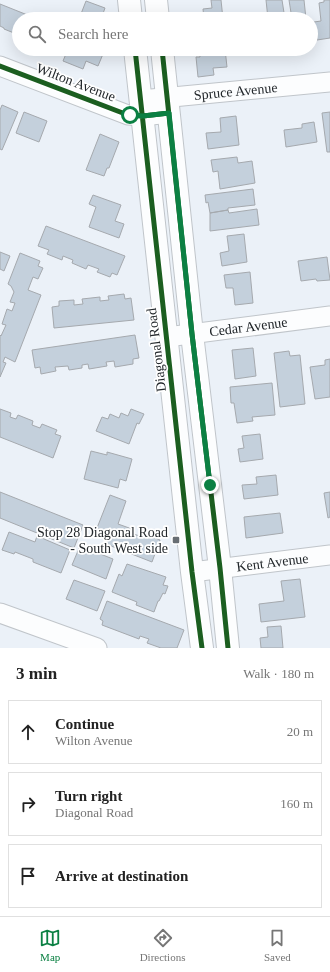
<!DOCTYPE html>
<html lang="en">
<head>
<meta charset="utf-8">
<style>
	:root { --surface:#fff; --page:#f6f6f6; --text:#222; --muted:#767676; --line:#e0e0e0; --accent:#0b8043 }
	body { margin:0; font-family:Georgia,serif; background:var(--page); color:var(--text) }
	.stop { position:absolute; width:12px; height:12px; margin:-9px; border:3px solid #0b8043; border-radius:50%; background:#fff }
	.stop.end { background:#0b8043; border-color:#fff; box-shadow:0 1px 4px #0008 }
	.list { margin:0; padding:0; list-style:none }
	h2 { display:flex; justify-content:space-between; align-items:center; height:52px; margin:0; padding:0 16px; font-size:17px }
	h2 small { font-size:13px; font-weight:400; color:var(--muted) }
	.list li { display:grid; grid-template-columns:26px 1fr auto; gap:12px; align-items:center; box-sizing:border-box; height:64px; margin:0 8px 8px; padding:0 8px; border:1px solid var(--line); border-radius:0px }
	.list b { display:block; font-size:15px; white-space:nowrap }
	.list p { margin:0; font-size:13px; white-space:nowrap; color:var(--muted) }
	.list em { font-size:13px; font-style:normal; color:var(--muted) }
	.icon { flex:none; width:22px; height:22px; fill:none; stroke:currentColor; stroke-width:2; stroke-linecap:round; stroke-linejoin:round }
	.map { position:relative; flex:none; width:330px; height:648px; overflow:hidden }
	.search { position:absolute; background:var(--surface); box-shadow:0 4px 16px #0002; left:12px; right:12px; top:12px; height:44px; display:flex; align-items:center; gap:10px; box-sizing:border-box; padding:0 14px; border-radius:22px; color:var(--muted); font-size:15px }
	.sheet { height:268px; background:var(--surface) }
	nav { display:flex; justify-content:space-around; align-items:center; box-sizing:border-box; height:56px; border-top:1px solid var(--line); background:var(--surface); font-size:11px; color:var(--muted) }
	nav a { display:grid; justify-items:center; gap:2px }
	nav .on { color:var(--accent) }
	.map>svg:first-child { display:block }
</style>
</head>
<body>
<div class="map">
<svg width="330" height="648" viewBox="0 0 330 648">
	<rect width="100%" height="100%" fill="#ebf1f8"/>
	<path fill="#c4d0dc" stroke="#a5a9ae" d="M211,0H221L223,19H204L203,9L212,8Z
		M266,0H282L285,19H268Z
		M289,0H304L306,19H292Z
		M324,0H330V38L317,40L314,22L321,21L319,3L324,2Z
		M86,1L105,8L101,19H79Z
		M0,4L35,18L34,19H19V35L4,29V28L0,26Z
		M68,49H91L103,54L98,66L86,61L83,69L63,61Z
		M199,49H225L227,67L213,68L214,75L198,77L196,57H200Z
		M272,49H291L285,50V52L273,54Z
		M2,105L18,112L2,150L0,149V110Z
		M24,112L47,121L39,142L16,133Z
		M330,112V152H327L322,113Z
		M236,116L239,145L208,149L206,133L221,132L220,118Z
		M314,122L317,142L286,147L284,130L302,128V124Z
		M100,134L119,142L109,168H107L104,176L86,170Z
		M237,157L238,163L252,161L255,183L220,189L218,171L213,172L211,160Z
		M253,189L255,205L228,208V210L210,213L208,202L206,203L205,195Z
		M93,195L121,205L115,221L124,224L119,238L89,227L96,207L89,204Z
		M257,209L259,225L210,231V213L228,210L229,213Z
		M46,226L125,256L117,275L112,273L110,277L97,272L99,269L88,265L86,269L72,263L73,260L63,256L62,260L47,254L49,250L38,246Z
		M244,234L247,262L222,266L220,253L229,251L227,236Z
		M0,252L10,256L4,271L0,269Z
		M20,253L40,261L38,266L43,268L38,279L33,277L28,290L41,295L15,362L5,357L3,362L6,363L0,377V335L1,336L6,325L2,324L7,309L12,311L15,303L10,302L14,292L11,286L8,284Z
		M327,257L330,280L317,281L316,279L301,281L298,261Z
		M250,272L253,303L235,305L233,288H226L224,275Z
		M124,294L125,299L131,298L134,320L54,328L52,307L59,306V301L74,300V305L83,304L82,299L100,297V301L109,300L108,296Z
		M135,335L139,358L133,359V364L115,367L114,361L106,362L107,366L89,369L88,364L82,365V368L69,370L68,366L55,367L56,371L41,374L40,367L35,368L32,350Z
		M253,348L256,376L235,379L232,350Z
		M289,351L290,356L300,355L305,404L280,407L274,353Z
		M330,359V397L315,399L310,367L325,365V360Z
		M272,383L275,415L252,417L253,421L237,423L234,403H231L230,387Z
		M0,409L11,413L10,417L16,419L18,415L33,421L32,425L40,428L42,424L57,430L55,434L61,436L53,458L0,437Z
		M131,409L144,414L139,424L137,423L129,444L96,431L102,417L108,419L110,414L119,418L121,413L128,416Z
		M260,434L263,459L240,462L238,449L244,448L242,436Z
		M91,451L107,455V452L132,459L126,481L120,479L118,488L84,479Z
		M276,475L278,495L244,499L242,485L257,484L256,477Z
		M0,492L83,525L74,548L0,518Z
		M330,492V517L328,518L324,493Z
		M110,495L126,501L118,524L132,529L131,533L142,537L144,533L160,540L152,562L106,544L110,533L97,528Z
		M280,513L283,533L246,538L244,517Z
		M9,532L35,542L37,536L70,550L61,573L33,562V559L15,552L14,554L2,550Z
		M80,546L113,559L106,579L72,565Z
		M127,564L166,577L163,585L168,586L165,594L163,593L159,601H158L154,612L136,605L137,602L112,592L119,574L122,576Z
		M300,579L305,617L261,622L259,604L284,601L281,581Z
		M74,580L105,591L97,611L66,599Z
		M107,601L184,630L177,648H161L147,643L149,639L140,636L139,639L102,625L103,621L100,619Z
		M281,626L283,648H261L260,638L268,637L267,627Z"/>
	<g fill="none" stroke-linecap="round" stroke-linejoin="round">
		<defs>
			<g id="minor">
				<path d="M0,66L128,115L143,116L169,113"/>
				<path id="s1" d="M141,100L330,82"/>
				<path id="s2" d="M167,337L330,316"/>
				<path id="s3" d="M192,572L330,555"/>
				<path d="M0,613L97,648"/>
			</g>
			<path id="secondary" d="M129,0L131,19
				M156,0L158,19
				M135,49L192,572L202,648
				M162,49L192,334L220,568L228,648"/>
		</defs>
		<use href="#minor" stroke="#c0c5ca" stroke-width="21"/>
		<use href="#secondary" stroke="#c0c5ca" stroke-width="24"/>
		<use href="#minor" stroke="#fcfdfe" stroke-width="19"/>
		<use href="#secondary" stroke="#fcfdfe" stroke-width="22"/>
		<defs>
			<path id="cycleway" d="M135,49L192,572L202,648
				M162,49L192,334L220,568L228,648
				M0,66L128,115L143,116L169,113"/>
		</defs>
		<use href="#cycleway" stroke="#fff" stroke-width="8"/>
		<use href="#cycleway" stroke="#1b5e20" stroke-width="5"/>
	</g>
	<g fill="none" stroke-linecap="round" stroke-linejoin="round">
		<path stroke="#0b8043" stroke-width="5" d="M130,115L143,116L169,113L192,334L210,485"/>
	</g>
	<rect fill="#686e73" stroke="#fff" stroke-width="1.5" x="172" y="536" width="8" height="8" rx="2"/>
	<g text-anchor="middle" stroke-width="3.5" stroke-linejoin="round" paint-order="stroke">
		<g font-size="14" fill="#22272b" stroke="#fff">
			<text transform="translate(76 82) rotate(21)" y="5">Wilton Avenue</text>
			<text dy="5" stroke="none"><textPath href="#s1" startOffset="95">Spruce Avenue</textPath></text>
			<text dy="5" stroke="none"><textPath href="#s2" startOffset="82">Cedar Avenue</textPath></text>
			<text transform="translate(156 350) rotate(-97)" y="5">Diagonal Road</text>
			<text dy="5" stroke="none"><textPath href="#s3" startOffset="81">Kent Avenue</textPath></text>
		</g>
		<g font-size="14" fill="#22272b" stroke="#fff" text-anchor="end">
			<text x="168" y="537">Stop 28 Diagonal Road<tspan x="168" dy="16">- South West side</tspan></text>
		</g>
	</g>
</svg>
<div class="stop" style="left:130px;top:115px"></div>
<div class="stop end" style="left:210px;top:485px"></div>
<div class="search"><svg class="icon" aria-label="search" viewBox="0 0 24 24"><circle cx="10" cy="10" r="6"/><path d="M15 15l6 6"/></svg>Search here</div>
</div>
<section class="sheet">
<h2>3 min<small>Walk · 180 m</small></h2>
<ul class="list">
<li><svg class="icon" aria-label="ahead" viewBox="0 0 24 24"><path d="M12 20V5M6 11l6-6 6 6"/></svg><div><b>Continue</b><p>Wilton Avenue</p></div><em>20 m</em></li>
<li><svg class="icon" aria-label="right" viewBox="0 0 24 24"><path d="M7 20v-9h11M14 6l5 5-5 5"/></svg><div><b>Turn right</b><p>Diagonal Road</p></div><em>160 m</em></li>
<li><svg class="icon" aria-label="arrive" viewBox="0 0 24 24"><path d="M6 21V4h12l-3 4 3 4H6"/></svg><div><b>Arrive at destination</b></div></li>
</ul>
</section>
<nav>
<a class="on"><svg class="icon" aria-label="map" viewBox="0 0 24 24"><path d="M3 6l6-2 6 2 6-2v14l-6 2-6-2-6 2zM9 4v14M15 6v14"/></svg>Map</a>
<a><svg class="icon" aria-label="directions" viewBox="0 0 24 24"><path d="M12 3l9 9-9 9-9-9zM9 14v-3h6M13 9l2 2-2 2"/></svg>Directions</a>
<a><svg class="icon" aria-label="saved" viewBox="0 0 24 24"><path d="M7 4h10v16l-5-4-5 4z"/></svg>Saved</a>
</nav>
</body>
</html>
